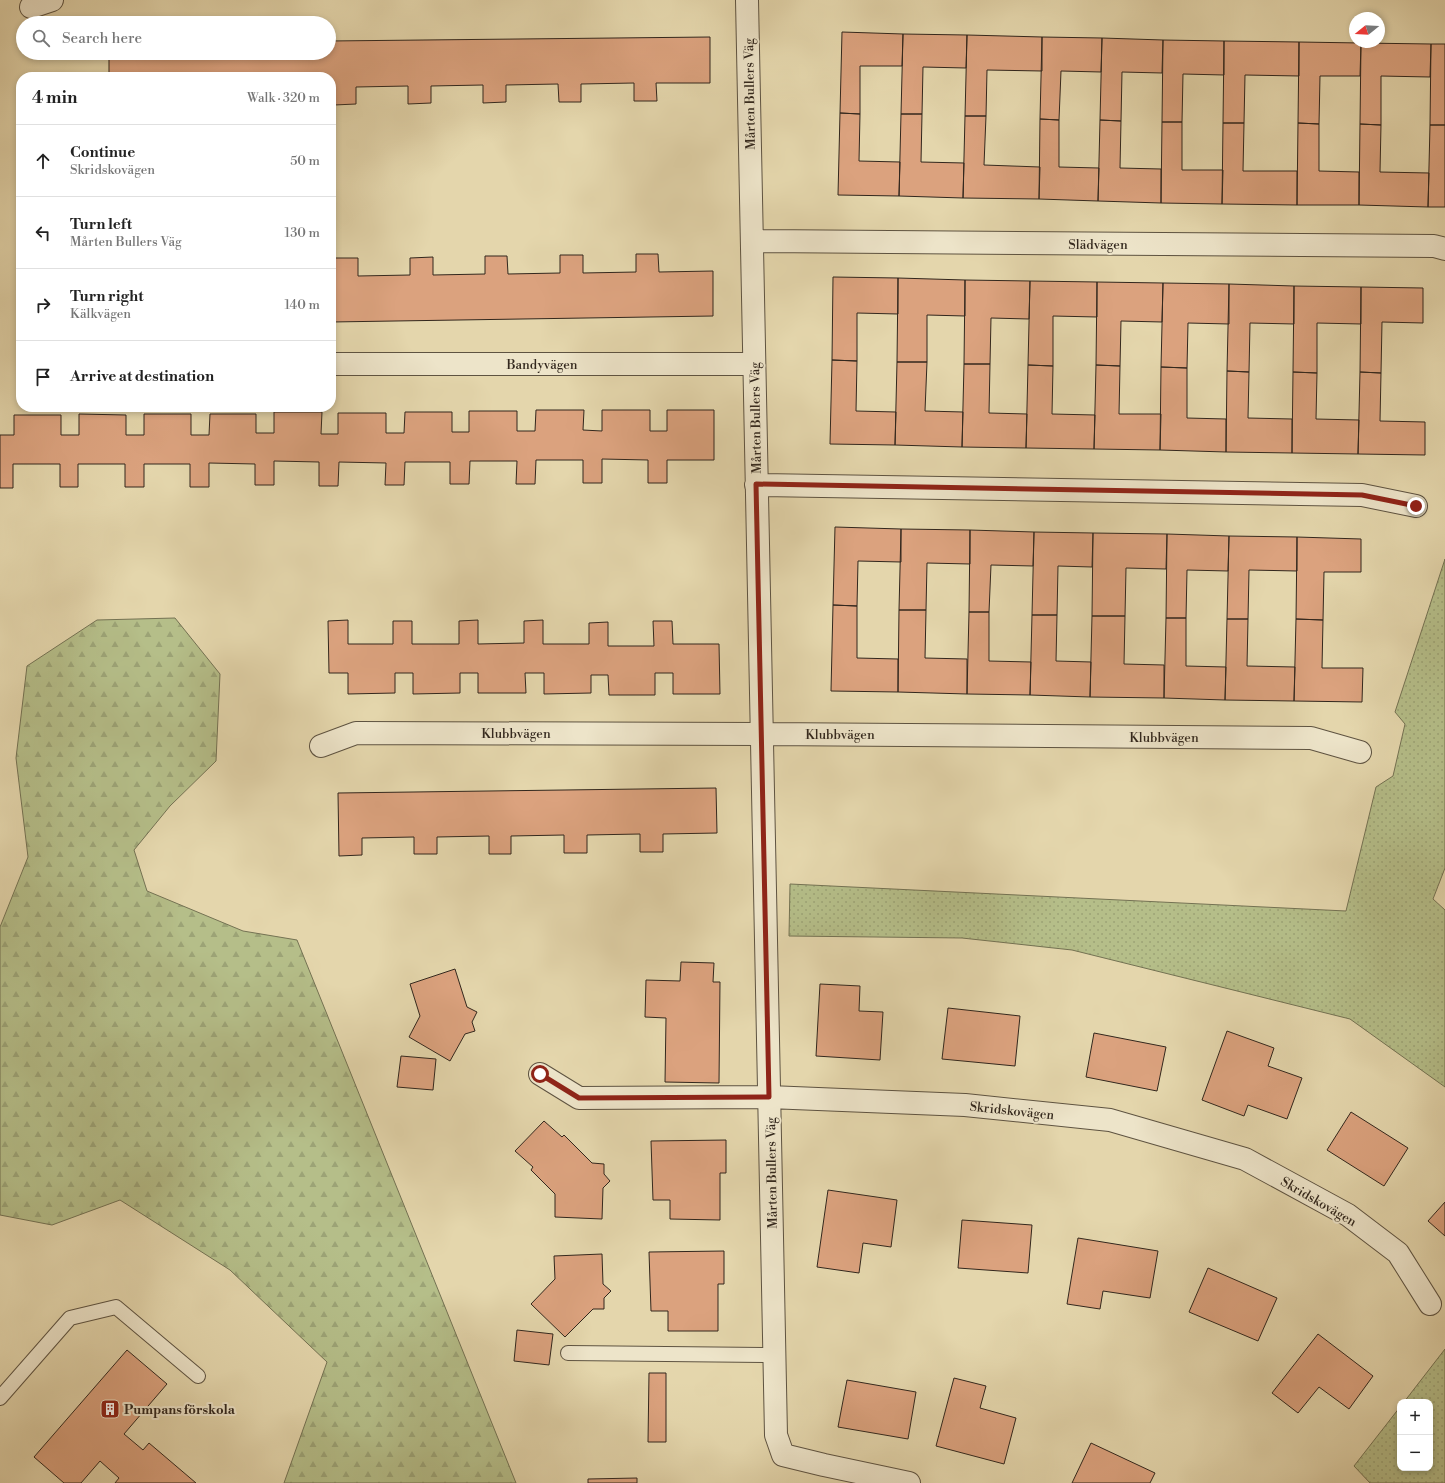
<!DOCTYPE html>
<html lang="en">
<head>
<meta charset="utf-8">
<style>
	:root { --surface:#fff; --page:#f6f6f6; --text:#222; --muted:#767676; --line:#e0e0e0 }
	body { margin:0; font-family:"Libre Bodoni",serif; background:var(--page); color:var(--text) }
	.controls { position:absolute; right:12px; bottom:12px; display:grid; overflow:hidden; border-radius:8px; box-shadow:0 2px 6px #0003 }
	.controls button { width:36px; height:36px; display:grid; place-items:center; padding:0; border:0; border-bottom:1px solid var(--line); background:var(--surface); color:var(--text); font:20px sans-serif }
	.compass { position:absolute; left:1349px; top:12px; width:36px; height:36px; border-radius:50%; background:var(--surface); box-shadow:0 2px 6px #0003; rotate:252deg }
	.stop { position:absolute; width:12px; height:12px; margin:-9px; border:3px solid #8f2418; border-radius:50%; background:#fff }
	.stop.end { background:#8f2418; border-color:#fff; box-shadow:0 1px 4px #0008 }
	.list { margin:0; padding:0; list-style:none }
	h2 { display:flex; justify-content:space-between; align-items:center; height:52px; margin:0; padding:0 16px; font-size:17px }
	h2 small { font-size:13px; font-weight:400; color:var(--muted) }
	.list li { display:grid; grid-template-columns:26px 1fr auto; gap:12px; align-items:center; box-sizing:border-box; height:72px; padding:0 16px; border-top:1px solid var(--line) }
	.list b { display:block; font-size:15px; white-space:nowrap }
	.list p { margin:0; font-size:13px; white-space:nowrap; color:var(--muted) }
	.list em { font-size:13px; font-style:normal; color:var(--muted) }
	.icon { flex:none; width:22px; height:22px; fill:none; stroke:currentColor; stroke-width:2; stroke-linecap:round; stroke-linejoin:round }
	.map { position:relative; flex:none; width:1445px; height:1483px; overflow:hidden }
	.search { position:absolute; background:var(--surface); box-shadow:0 2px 6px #0003; left:16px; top:16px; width:320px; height:44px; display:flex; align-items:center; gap:10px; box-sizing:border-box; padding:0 14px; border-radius:22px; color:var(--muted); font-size:15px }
	.panel { position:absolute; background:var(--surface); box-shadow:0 2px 6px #0003; left:16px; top:72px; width:320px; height:340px; border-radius:16px }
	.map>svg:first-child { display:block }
</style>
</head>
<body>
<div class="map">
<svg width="1445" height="1483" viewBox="0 0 1445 1483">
	<defs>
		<pattern id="grass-dots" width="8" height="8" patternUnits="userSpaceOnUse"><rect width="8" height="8" fill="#b5be89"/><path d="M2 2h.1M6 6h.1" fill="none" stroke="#9ca376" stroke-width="1.8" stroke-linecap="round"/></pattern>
		<pattern id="forest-firs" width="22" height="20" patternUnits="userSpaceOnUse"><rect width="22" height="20" fill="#b5be89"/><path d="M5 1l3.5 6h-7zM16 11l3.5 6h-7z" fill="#9ca376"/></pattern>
	</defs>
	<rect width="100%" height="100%" fill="#e4d6ac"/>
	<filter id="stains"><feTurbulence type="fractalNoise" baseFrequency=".005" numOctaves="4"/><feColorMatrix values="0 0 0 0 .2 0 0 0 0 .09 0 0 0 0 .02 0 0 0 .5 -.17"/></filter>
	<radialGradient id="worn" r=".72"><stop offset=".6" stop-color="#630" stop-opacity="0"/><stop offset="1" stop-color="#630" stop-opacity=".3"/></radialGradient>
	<path fill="url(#grass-dots)" stroke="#747253" d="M1445,559V868L1433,899L1445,910V1087L1350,1019L1072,950L962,938L789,936L790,884L1346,911L1376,787L1393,776L1405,724L1395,712Z
		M1445,1349V1483H1370L1354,1466L1400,1407V1468H1430V1402H1404Z"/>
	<path fill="url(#forest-firs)" stroke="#747253" d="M175,618L220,674L216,761L170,806L134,850L147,891L243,931L297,940L516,1483H284L327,1362L230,1270L120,1200L52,1225L0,1215V927L28,857L16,758L27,666L97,620Z"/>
	<path fill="#dba27e" stroke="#32271d" d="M842,32L903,34L902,66H860V114L840,113Z
		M903,34L967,35L966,68L923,67L922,114H901Z
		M967,35L1042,37V71L987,70L986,116H965Z
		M710,37V83H656L657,101H634V83L581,84V102H559L558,84L506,85V102L483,103V85L431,86V103L408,104V86L356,87V104L334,105L333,87H331V77H109V53H329V41Z
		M1042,37L1102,38L1101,72L1061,71L1059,120L1040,119Z
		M1102,38L1163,40L1162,73L1122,72L1121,121L1100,120Z
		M1163,40L1224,41V75L1183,74L1182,122H1162Z
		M1224,41L1299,42V76L1245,75L1244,123H1223Z
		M1299,42L1361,43L1360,76H1320L1319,124L1298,123Z
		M1361,43L1431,44L1430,77L1381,76V125L1360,124Z
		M1431,44H1445V125H1430Z
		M840,113L860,114L859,161L900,162L899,196L838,195Z
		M901,114H922L921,162L964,163L963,198L899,196Z
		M965,116H986L984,165L1040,167L1039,199L963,198Z
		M1040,119L1059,120V167L1099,168L1098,201L1039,199Z
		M1100,120L1121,121L1120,168L1161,169V203L1098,201Z
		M1162,122H1182V170H1223L1222,204L1161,203Z
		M1223,123H1244L1243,171H1297V205L1222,204Z
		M1298,123L1319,124V171L1359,172V205H1297Z
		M1360,124L1381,125L1380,172L1429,173L1428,207L1359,205Z
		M1430,125H1445V207H1428Z
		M636,254H658L659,272L713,271V316L331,322V277H335V258H358V276L410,275V258L433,257V275L485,274V256H507L508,274L560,273V255H583V273L636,272Z
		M833,277L898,278V314L857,313V361L832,360Z
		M898,278L965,280V316L927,315V362H897Z
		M965,280L1030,281L1029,319L991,318L990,364H964Z
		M1030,281L1097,282V317L1053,316V366L1028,365Z
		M1097,282L1163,283L1162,322L1121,321L1120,366L1096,365Z
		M1163,283L1229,284V324L1188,323L1187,368L1161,367Z
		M1229,284L1294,286V324L1250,323L1249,372L1227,371Z
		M1294,286L1361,287V324L1317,323V373L1293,372Z
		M1361,287L1423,288V323L1382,322L1381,373L1360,372Z
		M832,360L857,361L856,411L896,412L895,445L830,444Z
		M897,362H927L925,411L963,412L962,447L895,445Z
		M964,364H990L989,413L1027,414L1026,448L962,447Z
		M1028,365L1053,366L1052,414L1095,415L1094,449L1026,448Z
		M1096,365L1120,366L1119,414H1161L1160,450L1094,449Z
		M1161,367L1187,368V418L1226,419V452L1160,450Z
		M1227,371L1249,372L1248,418L1292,419V453L1226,452Z
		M1293,372L1317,373L1316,419L1359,420L1358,454L1292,453Z
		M1360,372L1381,373L1380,421L1425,422V455L1358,454Z
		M536,410H584L583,430L602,431V410H650V431H667V410H714V460H667V483H648V460L602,459V483H583V460H536L535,484H516L517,461H470L469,484H450V462H405L404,485H385L386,463L339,462L338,486H319V462L274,461V485H255V464L209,463V487H190V464H144V487H125V464H78V487H60V464H13V488H0V435H14V415H61V435H79V414L126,415V435H144V414H191V435H209L210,414H256V433H274V412H322L321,434H338V413H386V433H404L405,412H452V432H469V411H517V431H535Z
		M835,527L901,529V562L858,561L857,606L833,605Z
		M901,529L970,530V564L927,563L926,610H899Z
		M970,530L1034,532L1033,566L991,565L989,612H969Z
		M1034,532L1093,533L1092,567L1058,566L1057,615H1032Z
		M1093,533L1167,534L1166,569L1126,568L1125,616H1092Z
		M1167,534L1229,536L1228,571L1187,570L1186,618H1166Z
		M1229,536L1297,537V571L1249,570L1248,619H1227Z
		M1297,537L1361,539V572H1324L1323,620L1296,619Z
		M833,605L857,606V658L898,659V692L831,691Z
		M899,610H926L925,658L967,659V694L898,692Z
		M969,612H989V661L1031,662L1030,695L967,694Z
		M1032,615H1057L1056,661L1091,662L1090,697L1030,695Z
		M1092,616H1125L1124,664L1164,665V698L1090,697Z
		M1166,618H1186V666L1226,667L1225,700L1164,698Z
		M1227,619H1248L1247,666L1295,667L1294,701L1225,700Z
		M1296,619L1323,620L1322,668H1363L1362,702L1294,701Z
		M348,620V644H393V621H412V644H459V621L478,620V644L524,643V621L543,620V644H589V623L608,622V646H654L653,621H672L673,644H719L720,694H673V673H655V695H609L608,675H591V693L544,694V673H525L526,693H478V673H460V693L413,694V673H395V693L348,694V673H329L328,621Z
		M716,788L717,833L663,834V852H640V834L587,835V853H564V835L511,836V854H489V836L437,837V854H414V837L362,838V855L339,856L338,793Z
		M681,962L714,963L713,982H720L719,1083L665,1082L666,1018L645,1017L646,980L680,981Z
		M455,969L467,1007L477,1012L472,1022L475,1031L465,1034L450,1061L409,1037L420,1016L410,984Z
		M820,984L860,986L859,1011L883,1012L880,1060L816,1056Z
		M948,1008L1020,1016L1015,1066L942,1059Z
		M1227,1031L1274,1048L1268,1066L1302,1078L1287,1119L1248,1105L1244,1116L1202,1100Z
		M1094,1033L1166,1047L1157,1091L1086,1077Z
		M401,1056L436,1059L433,1090L397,1087Z
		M1351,1112L1408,1148L1384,1186L1327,1150Z
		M544,1121L562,1137L564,1135L592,1163L604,1164V1174L610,1181L603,1188L602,1219L555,1217V1194L531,1170L533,1167L515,1151Z
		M726,1140V1173H720V1220L670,1219V1200H653L651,1141Z
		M828,1190L897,1200L891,1247L863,1243L859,1273L817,1267Z
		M1445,1202V1236L1428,1221Z
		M962,1220L1032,1225L1028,1273L958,1268Z
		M1078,1238L1158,1251L1150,1298L1103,1291L1100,1309L1067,1304Z
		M724,1251V1284H718V1331H668V1311H651L649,1252Z
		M602,1254L603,1284L611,1291L604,1298V1309H593L565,1337L531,1304L555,1279L554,1256Z
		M1208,1268L1277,1298L1258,1341L1189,1312Z
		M517,1330L553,1334L549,1365L514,1361Z
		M1318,1334L1373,1376L1349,1409L1319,1387L1298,1413L1272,1393Z
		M127,1350L167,1384L124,1434L143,1450L149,1443L196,1483H115L119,1478L100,1461L81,1483H64L34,1457Z
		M649,1373H666V1442H648Z
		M954,1378L986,1386L980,1408L1016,1418L1004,1464L936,1446Z
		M847,1380L916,1392L908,1439L838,1427Z
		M1091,1443L1155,1473L1150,1483H1072Z
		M637,1478V1483H588V1479Z"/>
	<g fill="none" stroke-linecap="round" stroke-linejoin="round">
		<defs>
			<path id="service" d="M568,1353L774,1355
				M0,1398L70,1318L116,1307L198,1376"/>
			<path id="minor" d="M747,0L776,1435L783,1455L824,1465L909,1483
				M31,7L52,0
				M752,241L1434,246L1445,249
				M331,364H754
				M756,485L1362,495L1416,506
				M321,746L356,733L762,734L1311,738L1360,752
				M540,1074L579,1098L769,1097L965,1105L1110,1120L1245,1159L1348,1215L1398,1253L1430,1304"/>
		</defs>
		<use href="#service" stroke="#5e5341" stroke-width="16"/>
		<use href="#minor" stroke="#5e5341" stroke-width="24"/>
		<use href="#service" stroke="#ede4c9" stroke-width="14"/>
		<use href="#minor" stroke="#ede4c9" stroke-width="22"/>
	</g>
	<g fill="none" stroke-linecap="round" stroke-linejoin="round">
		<path stroke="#8f2418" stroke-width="5" d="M540,1074L579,1098L769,1097L756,484L1362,495L1416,506"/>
	</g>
	<defs>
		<symbol id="building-square" viewBox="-11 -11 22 22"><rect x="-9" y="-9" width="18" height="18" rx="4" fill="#8f2418" stroke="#ede4c9"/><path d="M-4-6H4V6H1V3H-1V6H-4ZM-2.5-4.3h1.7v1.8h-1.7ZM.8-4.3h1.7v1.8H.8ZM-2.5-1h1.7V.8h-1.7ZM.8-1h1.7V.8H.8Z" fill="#fff"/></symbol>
	</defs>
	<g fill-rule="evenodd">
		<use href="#building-square" x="99" y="1398" width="22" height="22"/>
	</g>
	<g text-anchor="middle" stroke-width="4" stroke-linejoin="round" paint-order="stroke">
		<g font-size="13" fill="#32271d" stroke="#ede4c9">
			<text transform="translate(749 94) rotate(-91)" y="5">Mårten Bullers Väg</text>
			<text x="1098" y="249">Slädvägen</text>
			<text x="542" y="369">Bandyvägen</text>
			<text transform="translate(755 418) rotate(-91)" y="5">Mårten Bullers Väg</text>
			<text x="516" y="738">Klubbvägen</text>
			<text x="840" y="739">Klubbvägen</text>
			<text x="1164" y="742">Klubbvägen</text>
			<text transform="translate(1012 1110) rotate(6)" y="5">Skridskovägen</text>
			<text transform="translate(771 1173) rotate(-91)" y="5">Mårten Bullers Väg</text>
			<text transform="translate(1319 1201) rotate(30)" y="5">Skridskovägen</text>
		</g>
		<g font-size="13" font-weight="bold" fill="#32271d" stroke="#ede4c9" text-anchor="start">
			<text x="124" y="1414">Pumpans förskola</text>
		</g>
	</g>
	<rect width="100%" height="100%" filter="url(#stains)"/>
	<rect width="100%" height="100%" fill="url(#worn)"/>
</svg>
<div class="controls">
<button>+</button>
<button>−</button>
</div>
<svg class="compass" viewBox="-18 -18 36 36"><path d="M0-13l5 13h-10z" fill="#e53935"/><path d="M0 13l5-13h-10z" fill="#767676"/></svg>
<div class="stop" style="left:540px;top:1074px"></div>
<div class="stop end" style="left:1416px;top:506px"></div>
<div class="search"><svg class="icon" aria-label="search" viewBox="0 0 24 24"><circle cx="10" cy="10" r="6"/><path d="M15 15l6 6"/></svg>Search here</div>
<section class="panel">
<h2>4 min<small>Walk · 320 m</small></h2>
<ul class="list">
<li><svg class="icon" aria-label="ahead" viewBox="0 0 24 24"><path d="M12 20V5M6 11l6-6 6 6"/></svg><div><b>Continue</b><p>Skridskovägen</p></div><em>50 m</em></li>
<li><svg class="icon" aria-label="left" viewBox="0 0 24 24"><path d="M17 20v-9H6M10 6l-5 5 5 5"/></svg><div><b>Turn left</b><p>Mårten Bullers Väg</p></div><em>130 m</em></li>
<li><svg class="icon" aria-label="right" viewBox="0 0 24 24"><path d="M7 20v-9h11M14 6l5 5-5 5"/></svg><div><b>Turn right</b><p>Kälkvägen</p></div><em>140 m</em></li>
<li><svg class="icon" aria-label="arrive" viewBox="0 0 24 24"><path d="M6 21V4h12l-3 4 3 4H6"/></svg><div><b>Arrive at destination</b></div></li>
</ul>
</section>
</div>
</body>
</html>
